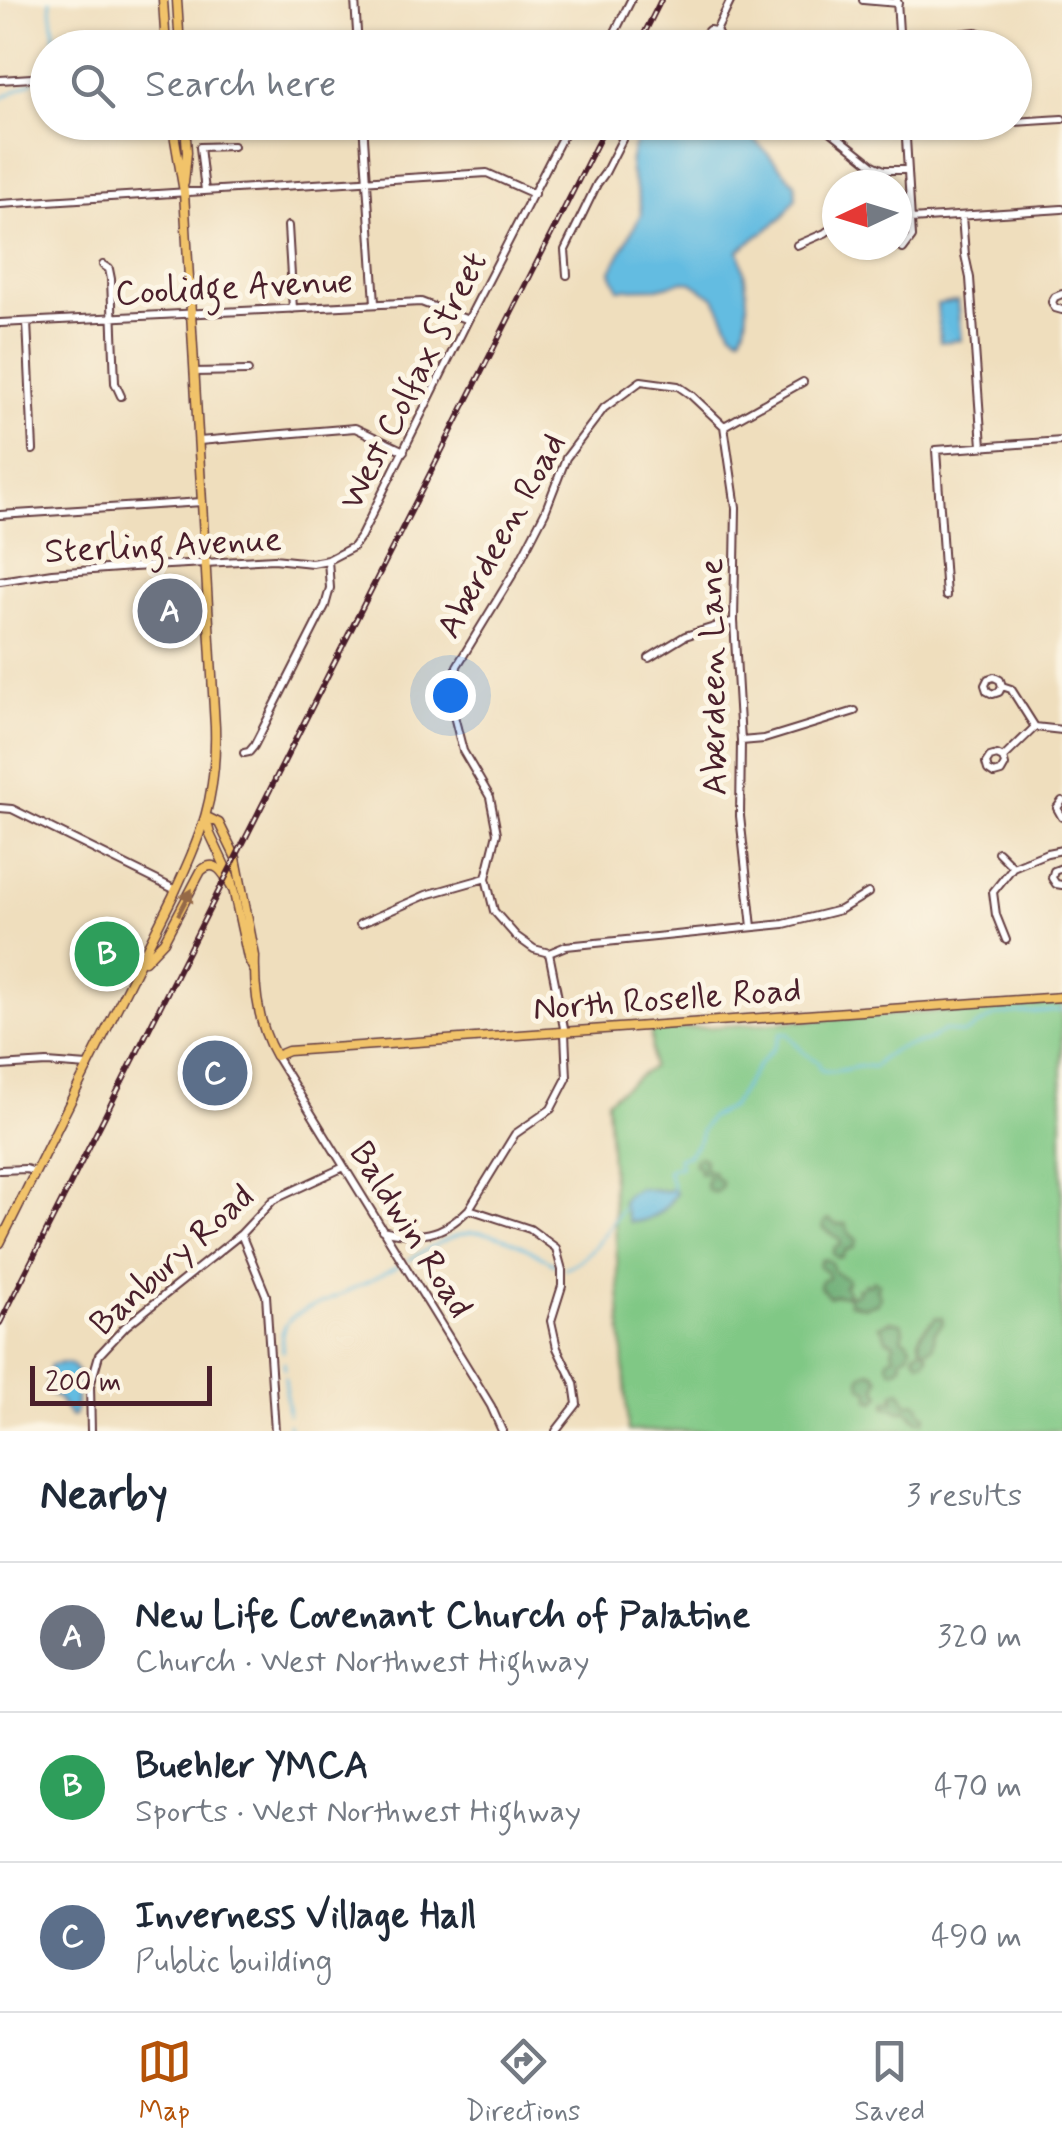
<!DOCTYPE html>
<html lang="en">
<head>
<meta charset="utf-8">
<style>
	:root { --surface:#fff; --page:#f6f6f7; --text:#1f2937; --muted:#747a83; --line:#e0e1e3; --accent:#b45309 }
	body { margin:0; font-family:Mynerve,sans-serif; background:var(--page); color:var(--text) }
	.compass { position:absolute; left:822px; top:170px; width:90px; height:90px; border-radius:50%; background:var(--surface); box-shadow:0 2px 8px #0004; rotate:266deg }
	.scale { position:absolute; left:30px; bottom:25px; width:182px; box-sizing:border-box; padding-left:10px; border:5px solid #4a1f2b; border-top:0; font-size:28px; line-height:35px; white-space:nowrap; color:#4a1f2b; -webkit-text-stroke:8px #fcf5e5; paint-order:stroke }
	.you { position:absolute; left:450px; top:695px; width:35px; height:35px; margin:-25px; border:8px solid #fff; border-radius:50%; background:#1a73e8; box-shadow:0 0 0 15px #1a73e833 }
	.badge { display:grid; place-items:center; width:65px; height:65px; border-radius:50%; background:var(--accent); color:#fff; font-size:32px; font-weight:700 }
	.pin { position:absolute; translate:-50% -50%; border:5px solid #fff; box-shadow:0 2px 10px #0006 }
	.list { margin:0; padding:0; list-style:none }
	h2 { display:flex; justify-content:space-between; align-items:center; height:130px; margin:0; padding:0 40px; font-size:42px }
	h2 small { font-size:32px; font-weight:400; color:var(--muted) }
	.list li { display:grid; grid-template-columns:65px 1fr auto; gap:30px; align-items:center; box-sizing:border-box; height:150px; padding:0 40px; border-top:2px solid var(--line) }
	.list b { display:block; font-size:38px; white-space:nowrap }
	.list p { margin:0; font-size:32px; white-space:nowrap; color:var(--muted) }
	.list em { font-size:32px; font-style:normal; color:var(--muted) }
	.icon { flex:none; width:55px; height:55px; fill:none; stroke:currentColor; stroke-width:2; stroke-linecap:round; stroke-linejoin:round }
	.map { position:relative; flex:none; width:1062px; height:1431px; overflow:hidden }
	.search { position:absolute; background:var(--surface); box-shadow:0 2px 8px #0004; left:30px; right:30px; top:30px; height:110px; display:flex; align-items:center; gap:25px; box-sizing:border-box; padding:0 35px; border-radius:55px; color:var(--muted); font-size:38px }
	.sheet { height:580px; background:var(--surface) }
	nav { display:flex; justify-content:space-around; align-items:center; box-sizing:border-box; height:140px; border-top:2px solid var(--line); background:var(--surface); font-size:28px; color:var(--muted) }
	nav a { display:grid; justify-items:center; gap:5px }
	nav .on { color:var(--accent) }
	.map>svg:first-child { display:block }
</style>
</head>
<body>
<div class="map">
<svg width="1062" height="1431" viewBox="0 0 1062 1431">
	<rect width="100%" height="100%" fill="#fcf5e5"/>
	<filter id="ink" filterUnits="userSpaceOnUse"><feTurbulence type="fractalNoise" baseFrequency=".01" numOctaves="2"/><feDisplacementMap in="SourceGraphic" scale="20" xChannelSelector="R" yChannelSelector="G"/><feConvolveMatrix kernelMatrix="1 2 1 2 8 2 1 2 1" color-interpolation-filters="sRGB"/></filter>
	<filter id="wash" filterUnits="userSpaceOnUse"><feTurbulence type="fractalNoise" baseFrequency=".0048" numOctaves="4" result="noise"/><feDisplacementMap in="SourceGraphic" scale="40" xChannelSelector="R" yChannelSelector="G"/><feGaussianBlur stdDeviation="2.25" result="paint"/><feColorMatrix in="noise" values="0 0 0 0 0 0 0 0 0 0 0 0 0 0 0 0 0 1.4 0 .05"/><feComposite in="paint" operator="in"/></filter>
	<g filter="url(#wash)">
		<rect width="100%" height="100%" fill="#efdebd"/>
		<path fill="#80c885" stroke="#657458" stroke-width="2.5" d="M1062,1003V1431H628L607,1100L652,1067L651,1031Z"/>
		<path fill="#68ac72" stroke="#59664e" stroke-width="2.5" d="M700,1156L705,1159L704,1166L708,1170L713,1171L714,1176L721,1181L722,1186L717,1192H711L707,1189L706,1183L709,1177L707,1174L700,1173V1168L695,1165V1159Z
			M829,1219L836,1224H846L849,1233L857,1240L854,1248L846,1250L842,1257L838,1258L833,1254L835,1247L841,1245L840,1240L823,1228L824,1222Z
			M825,1259L831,1262L834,1272L847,1279V1283L844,1286L848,1291L846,1296L837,1295L829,1297L820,1287L821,1281L829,1278L828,1274L819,1266L821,1260Z
			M873,1280L879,1284L876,1289L880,1296L878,1303L865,1307L849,1303V1295L858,1293L857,1288H861L865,1283L870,1285Z
			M936,1317L942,1318L943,1323L935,1332L933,1347L925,1350L928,1356L926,1360L920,1363L914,1356L916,1352L922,1349C912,1335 929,1327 936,1317Z
			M890,1321L901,1323L904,1330L902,1338L908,1341L911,1346L909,1354L901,1358L902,1365L896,1370H891L887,1363L889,1358L895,1355L892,1350L894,1343L886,1339L883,1330L879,1326Z
			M869,1371L875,1373L879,1379L876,1388L881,1395L875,1401L869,1399V1391L863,1388L860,1382L861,1376Z
			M900,1390L908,1404L915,1402L919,1404L921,1411L926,1415L924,1421H918L906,1410L899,1412L893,1408L886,1407L887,1400H894V1393Z"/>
		<path fill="#64bce1" stroke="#576e86" stroke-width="2.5" d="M652,122L739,123L795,183L796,198L782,218L739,250C745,269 753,321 740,336L732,331L715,298L692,283L685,281L658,288L618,289C617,282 612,278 611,271L641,214C640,179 621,179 636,141C641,131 642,129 652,122Z
			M957,301L961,340L940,342L937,304Z
			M640,1188L666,1191L673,1189L676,1193C666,1210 651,1222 629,1222L622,1202L626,1195Z
			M63,1363L72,1365L78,1373L75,1414L72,1417L69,1415L59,1399L46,1391L50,1365Z"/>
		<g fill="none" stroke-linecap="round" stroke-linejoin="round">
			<path stroke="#64bce1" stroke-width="2.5" d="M50,0L56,48
				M43,73L48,67
				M0,99L34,81
				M673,1189L668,1170L672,1167H681L678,1158L688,1155L700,1139L701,1131L710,1117L731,1107L757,1067L774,1048L781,1033L788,1034L804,1053L818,1062L821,1070C839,1075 856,1063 874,1067C888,1049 902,1046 923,1042C931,1041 938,1034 944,1030L963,1034L997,1015L1062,1010
				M409,1260C426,1250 448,1236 467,1233C496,1228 534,1252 558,1266
				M565,1268C591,1259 608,1229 623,1207
				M283,1352C282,1344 280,1335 284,1328C293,1310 317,1306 333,1298C355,1288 378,1277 399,1266
				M284,1362L285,1369
				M285,1377L288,1414
				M289,1424L290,1431"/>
		</g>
	</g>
	<g filter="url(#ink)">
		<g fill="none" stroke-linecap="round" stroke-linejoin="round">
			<defs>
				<path id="minor" d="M355,0L358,48
					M863,0L898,3
					M897,0L900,48
					M900,40L976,32L1002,41L1006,48
					M486,48L541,44L562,48
					M607,48L631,0
					M709,48L703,42V36L709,30L716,31L731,0
					M715,48L721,40L716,31
					M0,80L48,77
					M363,122L375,303
					M819,122L873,165L884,170H908
					M1014,122L1062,119
					M905,127L997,122
					M874,185L884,170
					M205,191L200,147L233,146
					M0,204L487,173L534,194
					M962,216L965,255L970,278L982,446
					M911,219L1062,209
					M288,226L293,309
					M797,245L825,233L837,224
					M903,249L912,237L905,122
					M103,265L109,269L111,279L115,383L121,396
					M567,275L565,250L597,184L605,173L631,122
					M1062,294L1055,297L1052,302L1055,308L1062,310
					M27,322L33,450
					M0,323L421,302L468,320
					M194,372L248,371
					M724,426L736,508L734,621L741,741L740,816L752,927
					M724,426L803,382
					M199,441L355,428L404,451
					M0,515L202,502
					M0,581L52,573L133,567L274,559L312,563L328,560L353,547L361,536L468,320L570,122
					M946,596L936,450L1062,441
					M649,658L685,636L734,621
					M1002,686L999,692L993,694L987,691L985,685L988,679L994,677L1000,680L1002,686L1011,689L1035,727
					M1035,727L1062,730
					M741,741L764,739L855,711
					M244,753L249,752L254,746L325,606L330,588L328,560
					M1003,758L997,755L990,757L986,763L988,770L994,774L1001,772L1005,765L1003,758L1035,727
					M1062,801L1057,808L1062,817
					M0,808L12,809L176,890
					M998,852L1013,867
					M1062,868L1054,871L1052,878L1056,884L1062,885
					M360,924L426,895L486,878
					M1006,940L996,915L993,892L1013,867L1047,853L1062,850
					M549,953L566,946L784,924L840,910L868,893
					M276,1056L474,1378L491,1406L502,1431
					M0,1066L47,1063L88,1066
					M0,1170L26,1169L35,1172
					M469,1209L530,1229L556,1248L562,1270V1286L551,1321L557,1348L574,1383L577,1404L556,1431
					M382,1230C420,1239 441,1237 469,1209L515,1134L551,1109L567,1078L565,1033L549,953L534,949L516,936L494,911L486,878L497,833L490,797L463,751L453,712L457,666L513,574L545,512L566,458L604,408L641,381L678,386L691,395L724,426
					M241,1234L266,1295L275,1431
					M91,1431L90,1386L99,1355L126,1326L241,1234L273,1200L344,1167"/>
				<path id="major" d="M163,0L166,48
					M177,0L180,48
					M184,183L187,152L185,122
					M207,817L219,823L236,858L255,956C254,989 259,1027 276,1056L288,1051L1062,997
					M207,822L210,834L231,879L248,958L254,970
					M145,961L164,941L201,871C217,856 226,878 233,890
					M0,1243L173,896C202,833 217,798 215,727L184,192L172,122"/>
			</defs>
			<use href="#minor" stroke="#633c41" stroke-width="10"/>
			<use href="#major" stroke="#633c41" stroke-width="11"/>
			<use href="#minor" stroke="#fff" stroke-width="6"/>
			<use href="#major" stroke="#f1c36a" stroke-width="8"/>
			<defs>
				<path id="rail" d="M637,48L661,0
					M0,1323L608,122"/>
			</defs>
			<use href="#rail" stroke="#4a1f2b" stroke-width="6"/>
			<use href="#rail" stroke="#fcf5e5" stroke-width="2.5" stroke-dasharray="8" stroke-linecap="butt"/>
		</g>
		<defs><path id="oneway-solid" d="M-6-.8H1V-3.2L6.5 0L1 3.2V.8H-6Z" transform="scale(2.5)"/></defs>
		<use fill="#956947" href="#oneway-solid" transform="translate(185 902) rotate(-62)"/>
	</g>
	<g text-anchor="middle" stroke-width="10" stroke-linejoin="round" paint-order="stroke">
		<g font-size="35" fill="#4a1f2b" stroke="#fcf5e5">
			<text transform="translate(234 286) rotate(-3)" y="12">Coolidge Avenue</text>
			<text transform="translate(412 380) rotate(-63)" y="12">West Colfax Street</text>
			<text transform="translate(500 535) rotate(-61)" y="12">Aberdeen Road</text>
			<text transform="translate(163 544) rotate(-3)" y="12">Sterling Avenue</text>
			<text transform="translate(712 677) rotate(-91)" y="12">Aberdeen Lane</text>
			<text transform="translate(667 998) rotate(-4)" y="12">North Roselle Road</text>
			<text transform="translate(412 1229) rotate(58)" y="12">Baldwin Road</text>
			<text transform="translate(171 1259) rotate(-42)" y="12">Banbury Road</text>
		</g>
	</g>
</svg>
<svg class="compass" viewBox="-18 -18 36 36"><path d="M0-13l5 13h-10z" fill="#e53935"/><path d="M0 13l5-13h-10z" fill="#747a83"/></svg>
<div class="scale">200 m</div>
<div class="you"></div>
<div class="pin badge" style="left:170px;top:611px;background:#6b7280">A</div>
<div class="pin badge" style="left:107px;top:954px;background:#2e9e5b">B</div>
<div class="pin badge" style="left:215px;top:1073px;background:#5c6f8a">C</div>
<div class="search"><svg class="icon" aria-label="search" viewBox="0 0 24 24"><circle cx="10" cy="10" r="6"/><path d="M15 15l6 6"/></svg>Search here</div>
</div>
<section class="sheet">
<h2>Nearby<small>3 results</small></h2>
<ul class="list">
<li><span class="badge" style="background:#6b7280">A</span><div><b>New Life Covenant Church of Palatine</b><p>Church · West Northwest Highway</p></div><em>320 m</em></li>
<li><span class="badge" style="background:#2e9e5b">B</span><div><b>Buehler YMCA</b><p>Sports · West Northwest Highway</p></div><em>470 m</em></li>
<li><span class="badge" style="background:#5c6f8a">C</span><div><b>Inverness Village Hall</b><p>Public building</p></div><em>490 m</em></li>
</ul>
</section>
<nav>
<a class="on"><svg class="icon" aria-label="map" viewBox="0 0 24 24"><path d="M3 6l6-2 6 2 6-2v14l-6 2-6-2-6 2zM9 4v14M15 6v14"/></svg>Map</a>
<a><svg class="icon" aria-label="directions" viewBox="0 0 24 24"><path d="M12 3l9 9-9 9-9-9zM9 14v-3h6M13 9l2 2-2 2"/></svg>Directions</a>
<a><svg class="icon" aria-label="saved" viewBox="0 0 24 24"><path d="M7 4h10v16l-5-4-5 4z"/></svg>Saved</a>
</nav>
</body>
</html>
